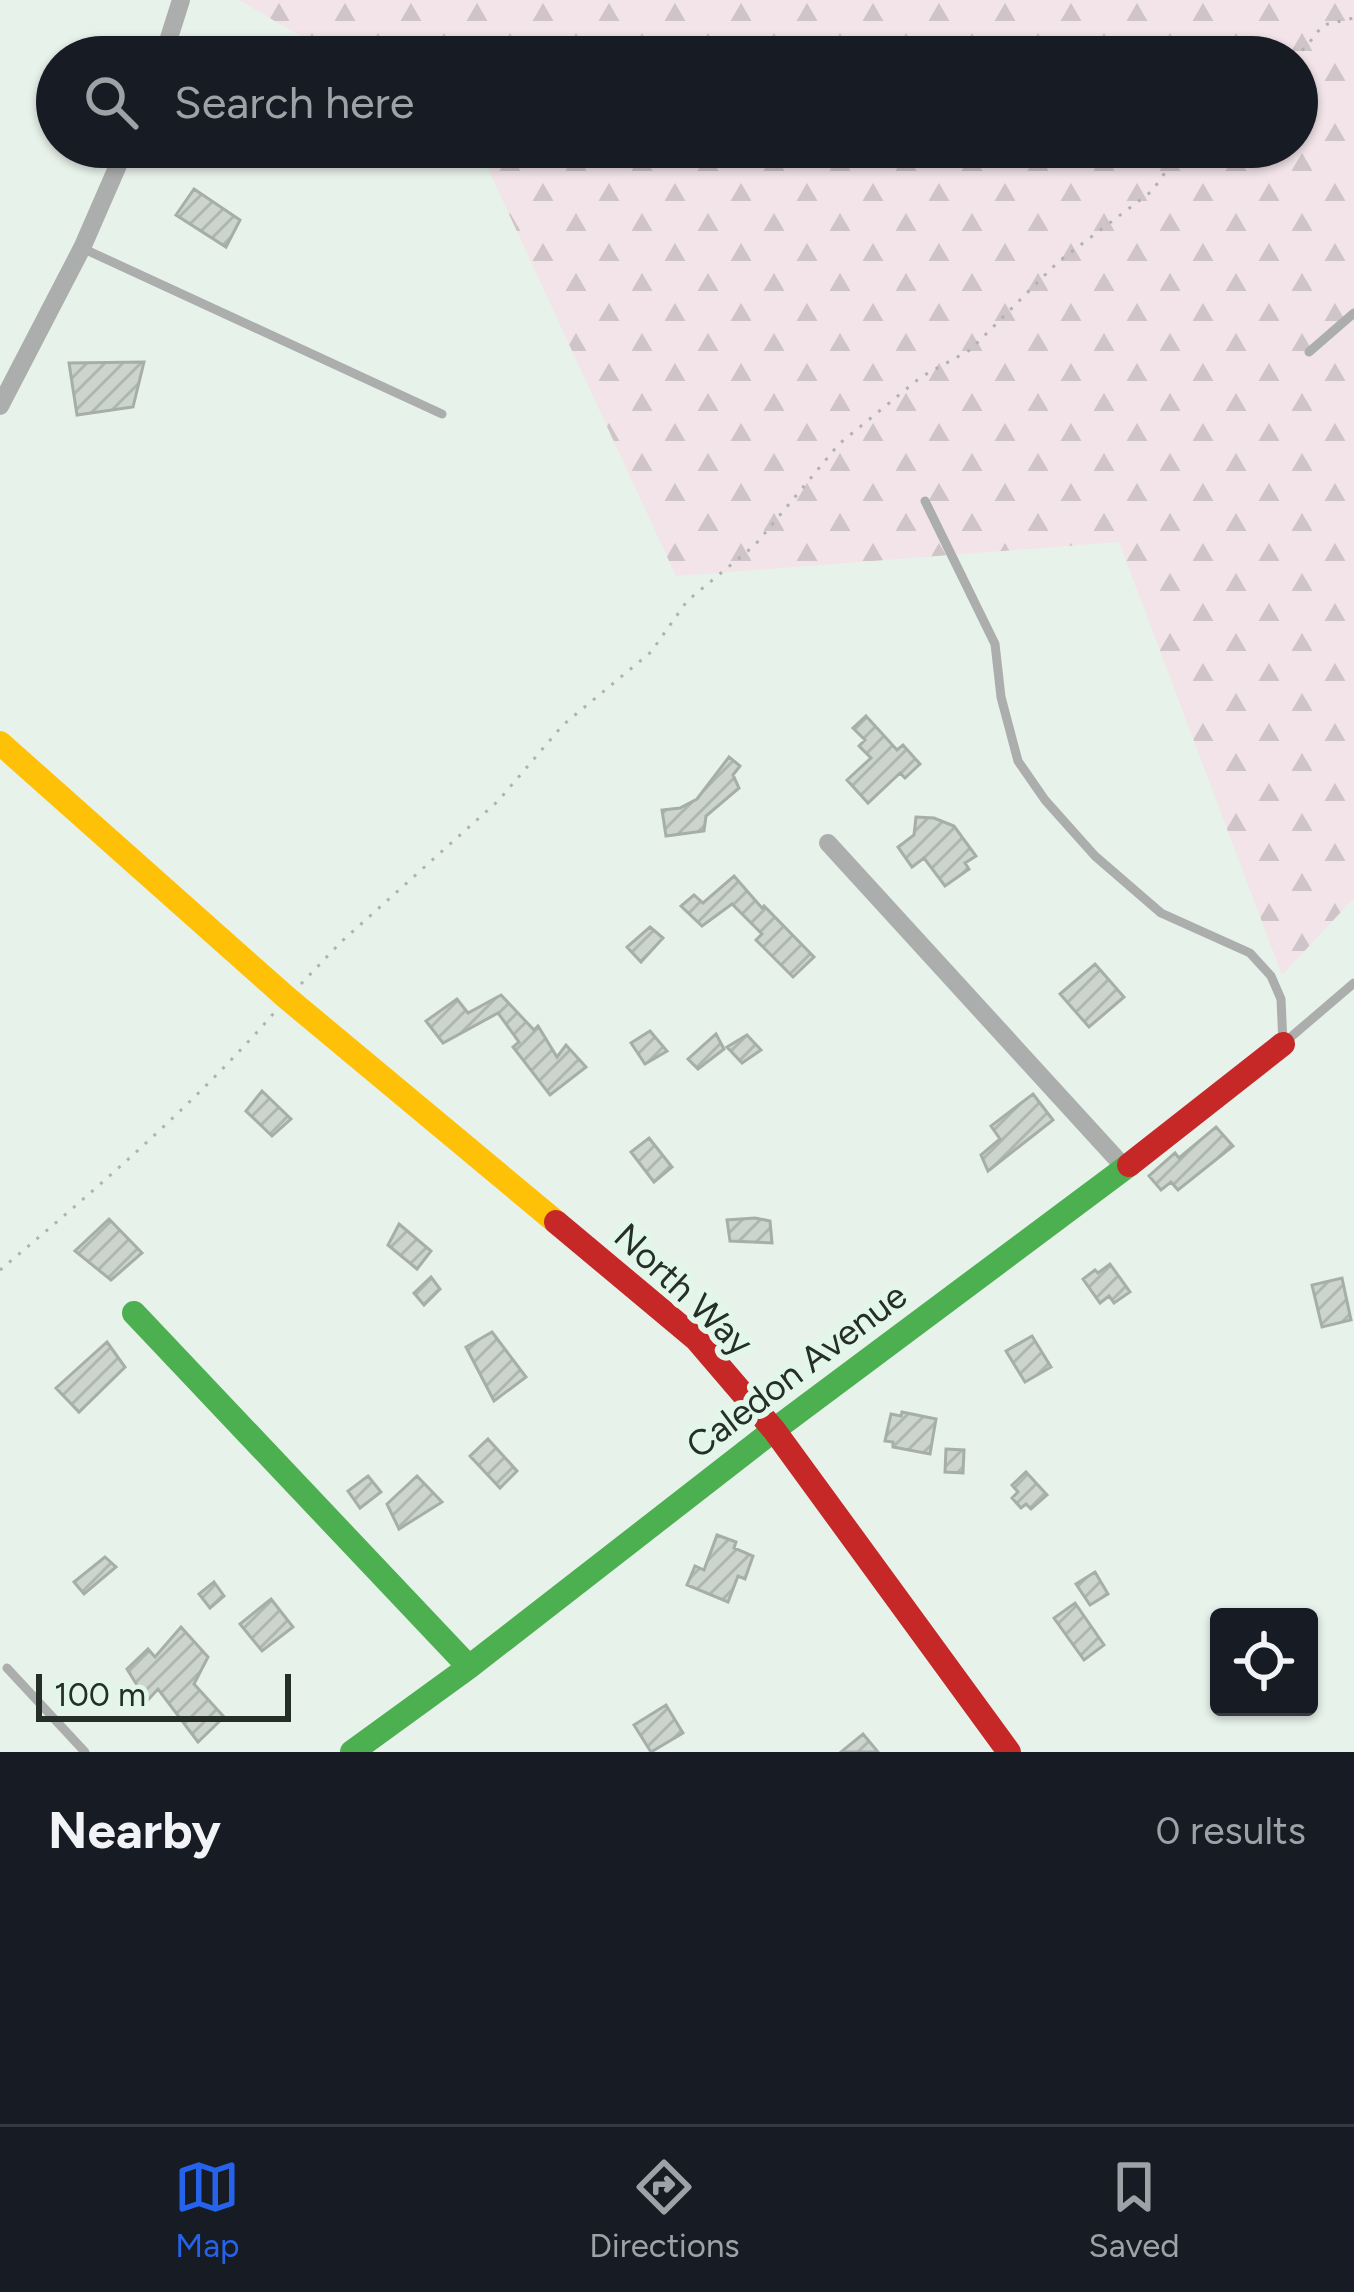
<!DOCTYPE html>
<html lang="en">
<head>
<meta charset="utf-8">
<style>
	:root { --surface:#171b24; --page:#20242c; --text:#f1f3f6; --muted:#9ea1a6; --line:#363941; --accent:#2563eb }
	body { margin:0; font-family:Figtree,sans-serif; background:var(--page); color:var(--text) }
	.controls { position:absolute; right:36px; bottom:36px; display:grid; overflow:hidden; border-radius:12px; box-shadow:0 3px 9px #0004 }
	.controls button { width:108px; height:108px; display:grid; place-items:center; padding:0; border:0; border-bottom:3px solid var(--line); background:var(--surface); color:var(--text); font:60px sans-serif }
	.scale { position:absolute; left:36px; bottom:30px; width:255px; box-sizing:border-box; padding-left:12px; border:6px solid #262e29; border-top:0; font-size:33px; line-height:42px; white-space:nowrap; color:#262e29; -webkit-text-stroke:9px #e2f7e9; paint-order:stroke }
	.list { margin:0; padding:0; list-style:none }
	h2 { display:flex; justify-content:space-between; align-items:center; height:156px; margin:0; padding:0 48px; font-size:51px }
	h2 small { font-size:39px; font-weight:400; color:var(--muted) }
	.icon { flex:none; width:66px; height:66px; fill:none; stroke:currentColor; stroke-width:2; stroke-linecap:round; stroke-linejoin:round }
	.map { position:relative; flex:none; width:1354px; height:1752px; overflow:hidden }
	.search { position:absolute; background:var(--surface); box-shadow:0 3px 9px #0004; left:36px; right:36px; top:36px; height:132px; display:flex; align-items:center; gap:30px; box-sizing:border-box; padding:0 42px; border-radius:66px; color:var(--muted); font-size:45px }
	.sheet { height:372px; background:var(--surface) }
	nav { display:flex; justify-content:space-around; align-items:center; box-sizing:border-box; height:168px; border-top:3px solid var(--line); background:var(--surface); font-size:33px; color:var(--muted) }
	nav a { display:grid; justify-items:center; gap:6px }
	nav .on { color:var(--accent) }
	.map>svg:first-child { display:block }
</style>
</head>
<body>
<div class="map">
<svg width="1354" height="1752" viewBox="0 0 1354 1752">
	<defs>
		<pattern id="forest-firs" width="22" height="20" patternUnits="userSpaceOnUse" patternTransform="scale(3)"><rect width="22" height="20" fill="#f2e4e8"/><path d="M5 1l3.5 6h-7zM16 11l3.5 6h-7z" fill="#cfc4c7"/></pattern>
		<pattern id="building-hatch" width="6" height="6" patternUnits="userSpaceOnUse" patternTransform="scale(3)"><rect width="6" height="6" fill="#ccd4ce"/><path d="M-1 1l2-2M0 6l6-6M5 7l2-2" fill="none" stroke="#afb6b1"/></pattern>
	</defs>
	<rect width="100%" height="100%" fill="#e7f2ea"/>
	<path fill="url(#forest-firs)" d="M239,0H1354V898L1282,975L1119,542L676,576L478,147H1297V57H336Z"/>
	<path fill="url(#building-hatch)" stroke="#a6aea8" stroke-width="3" d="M194,189L240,220L226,247L176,215Z
		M144,362L133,407L77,415L69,363Z
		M866,716L897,750L903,745L920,764L905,778L900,773L868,803L847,780L871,758L859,746L865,740L853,728Z
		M729,757L740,766L733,775L739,788L706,816L704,831L666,836L662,810L680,808L697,799Z
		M916,817L934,818L954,826L976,856L965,863L969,869L945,886L924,858L912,867L898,847L914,835Z
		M734,876L762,908L764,906L814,957L793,977L756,940L762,934L732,904L702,926L681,906L694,895L703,903Z
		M650,927L663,938L641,962L627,947Z
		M1095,964L1124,997L1089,1027L1060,994Z
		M501,995L534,1030L538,1026L557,1057L566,1045L586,1067L550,1095L513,1047L519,1042L498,1013L443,1043L426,1021L457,999L468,1013Z
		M650,1031L667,1051L645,1064L631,1043Z
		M716,1034L724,1049L698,1069L688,1059Z
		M747,1035L761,1050L742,1063L727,1047Z
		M262,1091L291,1119L272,1136L246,1111Z
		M1033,1094L1053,1120L988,1171L981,1155L1000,1139L991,1126Z
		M1216,1127L1233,1146L1178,1190L1171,1182L1161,1190L1149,1176L1175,1153L1179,1158Z
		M649,1138L672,1167L654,1182L631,1152Z
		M755,1218L770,1221L772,1243L730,1241L727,1220Z
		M109,1219L142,1253L111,1280L75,1251Z
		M399,1224L431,1251L417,1269L388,1245Z
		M1110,1264L1130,1292L1114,1303L1109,1296L1100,1303L1083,1279L1095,1270L1098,1273Z
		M431,1277L440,1289L424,1305L414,1293Z
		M1342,1278L1351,1320L1322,1327L1312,1285Z
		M492,1332L526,1377L494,1401L466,1347Z
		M1032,1336L1051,1367L1025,1382L1006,1351Z
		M107,1342L125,1367L79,1412L56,1388Z
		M902,1412L936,1419L930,1454L893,1447V1442L885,1441L891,1414L901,1416Z
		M488,1439L517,1471L500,1488L470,1456Z
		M946,1449L964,1450L963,1473L945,1472Z
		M1026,1472L1047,1495L1031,1509L1026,1504L1021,1508L1012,1498L1018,1492L1012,1485Z
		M368,1476L381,1492L360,1508L348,1491Z
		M417,1476L442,1502L399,1529L387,1504Z
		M717,1535L736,1542L734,1548L753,1556L745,1579L738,1576L728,1602L687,1585L695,1566L704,1570Z
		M105,1557L116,1567L84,1594L74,1582Z
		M1095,1572L1108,1594L1090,1605L1076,1584Z
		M214,1582L224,1596L210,1608L199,1594Z
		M271,1599L293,1627L262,1651L240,1624Z
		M1075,1603L1104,1645L1084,1660L1054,1618Z
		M181,1627L208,1657L194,1684L224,1717L198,1742L158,1689L147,1701L127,1669L148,1649L155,1657Z
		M666,1705L683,1733L651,1752L634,1725Z
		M863,1734L878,1752H841Z"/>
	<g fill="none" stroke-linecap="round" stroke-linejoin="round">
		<path stroke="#afb3b0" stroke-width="3" stroke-dasharray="3 9" stroke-linecap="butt" d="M1292,57L1305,48L1323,25L1354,18
			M301,984L341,942L498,801L563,725L651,652L687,601L755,545L839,444L921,377L970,350L1058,262L1152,191L1183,147
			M0,1270C95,1190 192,1107 274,1013"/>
		<path stroke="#abaeac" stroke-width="9" d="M82,248L442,414
			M1309,352L1354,313
			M925,501L995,644L1001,697L1018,761L1045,800L1095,856L1161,913L1250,953L1271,976L1281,999L1283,1044
			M1285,1042L1354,983
			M7,1668L85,1752"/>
		<path stroke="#abaeac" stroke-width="18" d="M163,57L181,0
			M0,406L82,248L126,147
			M828,843L1125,1168"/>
		<path stroke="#4caf50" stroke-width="24" d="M134,1313L469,1667
			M352,1752L469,1667L774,1430L1129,1165"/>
		<path stroke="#ffc107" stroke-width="24" d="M0,743L287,998L556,1222"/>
		<path stroke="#c62828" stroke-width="24" d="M1129,1165L1283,1044
			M556,1222L696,1339L774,1430L1009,1752"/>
	</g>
	<g text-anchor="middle" stroke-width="12" stroke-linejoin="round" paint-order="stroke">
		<g font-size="36" fill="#262e29" stroke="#e2f7e9">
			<text transform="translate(684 1289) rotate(43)" y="13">North Way</text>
			<text transform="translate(796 1370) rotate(-37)" y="13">Caledon Avenue</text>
		</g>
	</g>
</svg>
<div class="controls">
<button><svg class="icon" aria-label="locate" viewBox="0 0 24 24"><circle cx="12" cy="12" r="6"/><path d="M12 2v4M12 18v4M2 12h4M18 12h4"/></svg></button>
</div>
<div class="scale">100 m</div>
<div class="search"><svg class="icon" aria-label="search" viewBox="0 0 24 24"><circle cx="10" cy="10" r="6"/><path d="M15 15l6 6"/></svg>Search here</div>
</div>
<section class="sheet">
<h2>Nearby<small>0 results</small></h2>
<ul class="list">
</ul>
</section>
<nav>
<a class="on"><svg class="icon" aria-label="map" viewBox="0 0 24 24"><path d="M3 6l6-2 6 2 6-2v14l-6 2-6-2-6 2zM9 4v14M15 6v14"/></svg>Map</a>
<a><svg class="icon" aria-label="directions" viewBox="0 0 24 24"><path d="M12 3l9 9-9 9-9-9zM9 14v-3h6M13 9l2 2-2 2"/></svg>Directions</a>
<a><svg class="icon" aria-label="saved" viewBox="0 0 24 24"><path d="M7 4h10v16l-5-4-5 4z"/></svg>Saved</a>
</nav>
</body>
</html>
